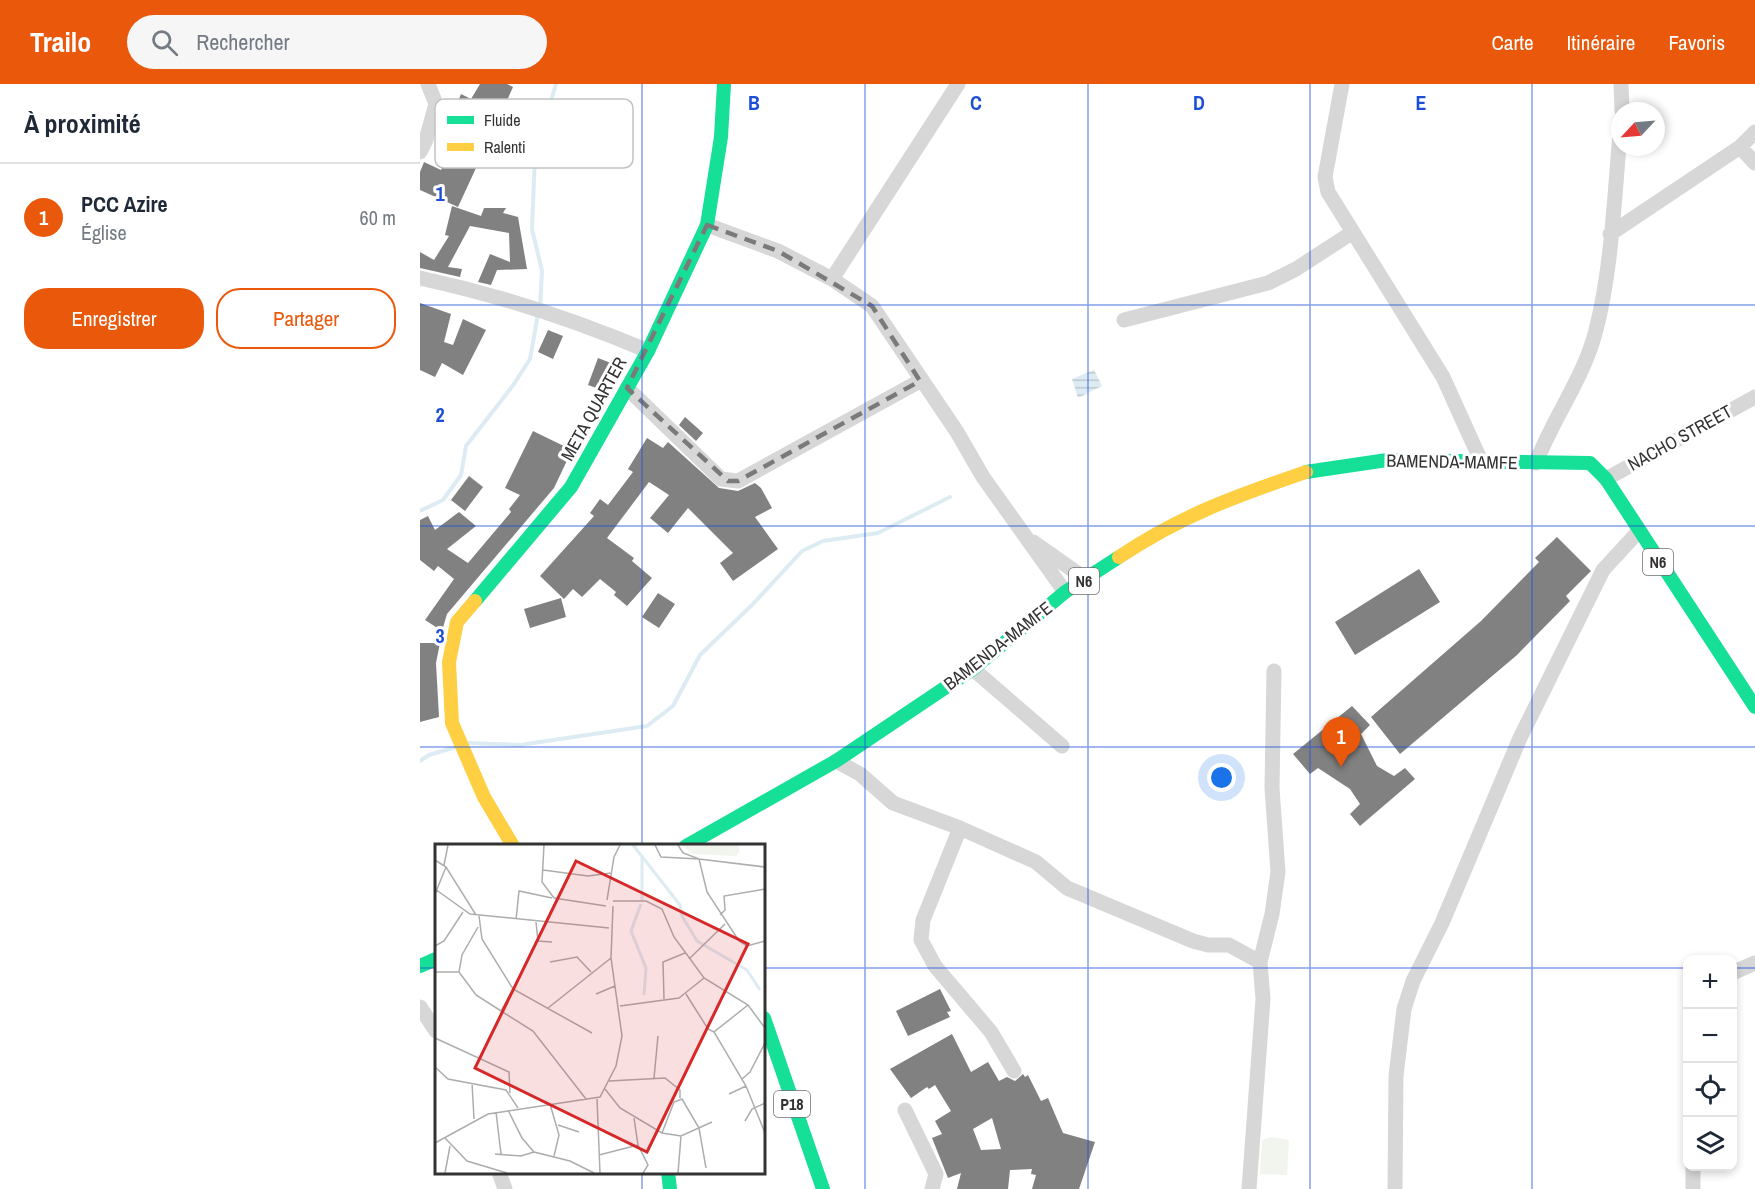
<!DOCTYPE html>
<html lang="fr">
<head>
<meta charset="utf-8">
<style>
	:root { --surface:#fff; --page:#f6f6f7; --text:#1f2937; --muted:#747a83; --line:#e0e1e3; --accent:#ea580c }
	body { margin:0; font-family:"Archivo Narrow",sans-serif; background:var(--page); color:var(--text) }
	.controls { position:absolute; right:18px; bottom:18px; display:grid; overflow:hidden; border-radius:12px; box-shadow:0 3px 9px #0003 }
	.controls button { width:54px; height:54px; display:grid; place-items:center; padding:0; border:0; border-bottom:2px solid var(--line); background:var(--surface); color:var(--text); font:30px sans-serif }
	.compass { position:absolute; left:1191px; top:18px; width:54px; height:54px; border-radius:50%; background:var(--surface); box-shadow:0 3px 9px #0003; rotate:244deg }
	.you { position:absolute; left:802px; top:694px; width:21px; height:21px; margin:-15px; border:4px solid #fff; border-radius:50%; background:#1a73e8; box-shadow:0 0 0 9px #1a73e833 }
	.badge { display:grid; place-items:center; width:39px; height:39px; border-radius:50%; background:var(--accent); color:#fff; font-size:20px; font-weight:700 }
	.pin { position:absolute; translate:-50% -50px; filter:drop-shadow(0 2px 3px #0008) }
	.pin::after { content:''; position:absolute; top:32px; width:21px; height:18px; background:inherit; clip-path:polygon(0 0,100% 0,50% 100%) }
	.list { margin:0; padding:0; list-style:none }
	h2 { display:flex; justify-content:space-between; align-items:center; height:78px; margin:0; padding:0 24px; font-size:26px }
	h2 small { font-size:20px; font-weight:400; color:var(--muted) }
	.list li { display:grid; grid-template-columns:39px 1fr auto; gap:18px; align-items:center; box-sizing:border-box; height:108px; padding:0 24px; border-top:2px solid var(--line) }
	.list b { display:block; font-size:22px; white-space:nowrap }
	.list p { margin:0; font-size:20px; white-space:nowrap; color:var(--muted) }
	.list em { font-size:20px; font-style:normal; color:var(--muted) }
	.actions { display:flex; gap:12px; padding:18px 24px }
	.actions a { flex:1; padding:14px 0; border:2px solid var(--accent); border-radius:24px; text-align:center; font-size:21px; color:var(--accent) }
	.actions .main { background:var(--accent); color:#fff }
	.icon { flex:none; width:33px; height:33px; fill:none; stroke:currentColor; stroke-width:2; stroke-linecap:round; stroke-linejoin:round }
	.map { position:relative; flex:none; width:1335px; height:1105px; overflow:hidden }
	header { display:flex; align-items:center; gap:36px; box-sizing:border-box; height:84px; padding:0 30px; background:var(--accent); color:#fff }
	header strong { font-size:28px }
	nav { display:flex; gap:33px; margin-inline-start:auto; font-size:21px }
	.search { width:420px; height:54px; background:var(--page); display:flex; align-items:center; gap:15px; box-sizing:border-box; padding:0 21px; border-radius:33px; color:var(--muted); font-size:22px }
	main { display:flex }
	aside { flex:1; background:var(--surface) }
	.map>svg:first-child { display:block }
</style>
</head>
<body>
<header>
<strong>Trailo</strong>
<div class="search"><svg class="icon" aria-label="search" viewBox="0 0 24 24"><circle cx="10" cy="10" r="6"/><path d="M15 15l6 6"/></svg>Rechercher</div>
<nav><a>Carte</a><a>Itinéraire</a><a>Favoris</a></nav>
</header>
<main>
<aside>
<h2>À proximité<small></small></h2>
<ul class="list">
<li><span class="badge">1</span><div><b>PCC Azire</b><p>Église</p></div><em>60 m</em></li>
</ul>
<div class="actions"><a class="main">Enregistrer</a><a>Partager</a></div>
</aside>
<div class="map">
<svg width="1335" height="1105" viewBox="0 0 1335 1105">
	<defs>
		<pattern id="water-rules" width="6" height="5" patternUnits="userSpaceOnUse" patternTransform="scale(1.5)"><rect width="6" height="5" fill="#ddebf3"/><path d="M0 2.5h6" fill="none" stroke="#becad1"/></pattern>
	</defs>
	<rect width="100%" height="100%" fill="#fff"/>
	<path fill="#f1f5ed" d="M851,1053L868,1056L869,1059L867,1091L840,1090L842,1056Z"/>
	<path fill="url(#water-rules)" d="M674,286L682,302L658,314L652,295Z"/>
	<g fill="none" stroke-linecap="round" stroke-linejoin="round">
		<path stroke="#ddebf3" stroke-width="4" d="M120,223L122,187L112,145L115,71L136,0
			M0,427L23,416L41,391L46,362L94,300L110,275L118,230
			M49,659L100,661L227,642L253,622L280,571L332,521L382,467L403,457L458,449L530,413
			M0,677L9,671L36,663"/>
	</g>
	<path fill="#818181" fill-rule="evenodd" d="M60,0H87L93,3L81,30L113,39L112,47L108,53L75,43L38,123L0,106V88L4,78L21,86L50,25L37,20L41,10L51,15Z
		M32,122L61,132L64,124H86L83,129L98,133L107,185L77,186L71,201L58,198L70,170L90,178L89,149L50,142L28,183L42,185L40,193L0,184V168L14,176L29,152L25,151Z
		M0,219L31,230L24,258L33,261L43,235L66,246L43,291L22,279L15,293L0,286Z
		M128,246L143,252L133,275L118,268Z
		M178,274L204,284L190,309L168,301Z
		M265,333L283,349L276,357L259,341Z
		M113,347L152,366L134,404L27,530L22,547L5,536L34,495L18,482L14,487L0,476V436L8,432L15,446L39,428L56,442L27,465L48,479L91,428L89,425L100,411L85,404Z
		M227,354L243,364L248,358L299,404L318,407L335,399L341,404L352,424L335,433L358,465L313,497L300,479L313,469L268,424L248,449L230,434L249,411L229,398L187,454L214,474L212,477L232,494L207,522L194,511L196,508L180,495L162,513L153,505L144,515L120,492L174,432L170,429L180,415L188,421L213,388L208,385Z
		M49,392L63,403L45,427L31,416Z
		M1137,453L1171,487L1146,512L1150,517L1097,571L980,670L951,633L1061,537L1119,478L1115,474Z
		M999,485L1020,518L935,571L915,538Z
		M238,509L255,520L239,544L222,533Z
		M141,514L146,533L110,544L104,525Z
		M0,559H20L16,579L19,633L0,638Z
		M932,622L950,641L941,650L957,682L974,692L985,684L995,695L940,742L930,730L940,720L930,705L898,684L890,690L873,670Z
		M520,905L531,927L527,928L530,933L488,952L476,927Z
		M532,950L551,988L568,978L579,997L587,993L595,997L603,990L605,993L608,991L621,1017L628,1014L643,1049L675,1058L659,1105H612L616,1091L611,1090L612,1085L590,1086L588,1105H537L541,1089L528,1094L512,1054L522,1050L515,1037L531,1027L515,1001L509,1005L507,1003L491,1014L470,985ZM572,1034L581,1065L561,1066L553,1045Z"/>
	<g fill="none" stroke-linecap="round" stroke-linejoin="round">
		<path stroke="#d7d7d7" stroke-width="15" d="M922,0L905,93L908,108L1023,293L1061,377
			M1201,0L1202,27
			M1320,63L1335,79
			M0,68L6,56L16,20L8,0
			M287,141L358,167L412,195L452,222L537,348L563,393L645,508
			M1190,150L1320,63L1335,48
			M0,194C79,211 153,235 228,267
			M412,195L538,0
			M704,236L848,199L876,185L933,148
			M207,304L301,395L318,397L500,297
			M1116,379C1133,334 1164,294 1176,246C1192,183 1194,115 1200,51
			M1186,395L1335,313
			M613,458L667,496
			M553,585L642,662
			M416,677L440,690L473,719L540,744L616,778L647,804L773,857L788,861H809L840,878
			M540,744L503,836L501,856L515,882L571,948L594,987
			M1312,889L1335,879
			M0,923L16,947
			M485,1026L516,1090L512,1105
			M79,1088L85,1105
			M829,1105L843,915L840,878L852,830L858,788L852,704L854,587
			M975,1105L976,992L984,925L993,897L1022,839L1100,654L1183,486L1218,448
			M1273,1105V1082"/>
		<path stroke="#16e098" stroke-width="14" d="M886,388L967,376L1170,379L1186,395L1335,623
			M55,517L151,403L228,267L287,141L301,53L304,0
			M266,762L416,677L553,585L645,508L699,473
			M0,882L16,875
			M344,934L403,1105
			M248,1088L250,1105"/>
		<path stroke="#ffcf43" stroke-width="14" d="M699,473C762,431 816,412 886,388
			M55,517L37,538L29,578L32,639L64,713L93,762"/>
	</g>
	<path fill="none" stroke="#7a7a7a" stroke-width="4.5" stroke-dasharray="12 8" stroke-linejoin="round" d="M287,141L358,167L452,222L500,297L318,397H308L207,304Z"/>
	<path fill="none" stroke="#1d4ed8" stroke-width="1.5" stroke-opacity="0.55" d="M222,0V762M445,0V1105M668,0V1105M890,0V1105M1112,0V1105M0,221H1335M0,442H1335M0,663H1335M0,884H16M344,884H1268M1312,884H1335M222,1088V1105"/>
	<g text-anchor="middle" stroke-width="6" stroke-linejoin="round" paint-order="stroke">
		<g fill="#fff" stroke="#707070" stroke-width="1.5">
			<rect x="1223" y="465" width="30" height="26" rx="4.5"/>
			<rect x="649" y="484" width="30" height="26" rx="4.5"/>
			<rect x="354" y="1007" width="36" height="26" rx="4.5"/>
		</g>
		<g font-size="16" font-weight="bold" fill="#333">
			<text x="1238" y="484">N6</text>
			<text x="664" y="503">N6</text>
			<text x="372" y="1026">P18</text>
		</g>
		<g font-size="18" fill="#333" stroke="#fff">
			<text transform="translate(174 325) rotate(-61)" y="6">META QUARTER</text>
			<text transform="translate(1260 354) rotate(-29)" y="6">NACHO STREET</text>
			<text transform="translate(1032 378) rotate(1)" y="6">BAMENDA-MAMFE</text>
			<text transform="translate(578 562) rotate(-38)" y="6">BAMENDA-MAMFE</text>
		</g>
	</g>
	<g transform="translate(15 760)">
		<rect width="330" height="330" fill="#fff"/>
		<path d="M247,1H304V8L301,12L258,10Z" fill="#f1f5ed"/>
		<path fill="none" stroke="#ddebf3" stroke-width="3" d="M198,1L245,61L247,72L262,97L312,126L325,146M207,13V56M206,60L196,87L211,124L209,151"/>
		<path fill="none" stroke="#adadad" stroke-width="1.5" d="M109,1L107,38L119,54L171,62M220,1L226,13L264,15L272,48L304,97L312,102L330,97M243,1L248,9L264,15L330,23M0,16L11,23L41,71M9,21L13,1M108,26L153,32L176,29M0,45L35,70L174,84M0,50L11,23M172,56L179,13L185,1M178,57H211L227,65L239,93L269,134L313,161L330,184M285,71L290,66L289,52L330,45M44,72L47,95L78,145L157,189M81,76L84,47L117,54M101,78L103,97L117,98M43,83L27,111L24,128L41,151L66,167M0,102L9,97L28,68M254,115L290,80M115,118L142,113L156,128M0,128H24M78,145L66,167L98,187L151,255M161,150L180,142M251,150L273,185L279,188M229,155L228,118L250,109M313,161L279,188L311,242L330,289M185,162L244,154L269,134M113,164L176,114M0,194L74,228L75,249M0,223L13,235L71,246L83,264M219,234L223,192M307,235L315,228L330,199M174,237L230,234L245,246V254M37,239L39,275M170,245L185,264L227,289L246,292L277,278M294,250L311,242M162,255L165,329M115,260L124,291L119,312M73,266L87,294L99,308L135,317L159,329M61,268L66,310M199,274L203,301L213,321L208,329M310,277L317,265L330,259M123,281L144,288M227,289L239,258L247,255L264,284L271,324M10,294L32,317L72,329M0,299L53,270L165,253L181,222L187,192L176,114L178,62M60,310L86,312L99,308M164,311L203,301M10,329L15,302M243,329L246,292"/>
		<path fill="#d62828" fill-opacity="0.15" stroke="#d62828" stroke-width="3" d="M141,17L313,100L212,308L40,224Z"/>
		<rect width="330" height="330" fill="none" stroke="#333" stroke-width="3"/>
	</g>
	<rect x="15" y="15" width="198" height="69" rx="9" fill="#fff" stroke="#c2c2c2" stroke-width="1.5"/>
	<rect x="27" y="32" width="27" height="8" fill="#16e098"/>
	<rect x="27" y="59" width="27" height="8" fill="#ffcf43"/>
	<g font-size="16" fill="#333">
		<text x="64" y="42">Fluide</text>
		<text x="64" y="69">Ralenti</text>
	</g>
	<g font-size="20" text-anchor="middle" font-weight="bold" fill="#1d4ed8" stroke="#fff" stroke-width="6" stroke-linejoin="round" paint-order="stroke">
		<text x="334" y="26">B</text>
		<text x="556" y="26">C</text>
		<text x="779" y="26">D</text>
		<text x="1001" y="26">E</text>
		<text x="20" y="117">1</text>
		<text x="20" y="338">2</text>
		<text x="20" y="559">3</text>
	</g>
</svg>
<div class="controls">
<button>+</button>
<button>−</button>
<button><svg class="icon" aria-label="locate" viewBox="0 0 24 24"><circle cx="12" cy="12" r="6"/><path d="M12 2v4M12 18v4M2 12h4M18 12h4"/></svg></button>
<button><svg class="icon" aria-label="layers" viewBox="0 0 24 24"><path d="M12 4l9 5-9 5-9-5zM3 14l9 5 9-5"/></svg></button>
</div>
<svg class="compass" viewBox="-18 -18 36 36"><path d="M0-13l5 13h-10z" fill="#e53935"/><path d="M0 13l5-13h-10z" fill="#747a83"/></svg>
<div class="you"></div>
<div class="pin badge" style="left:921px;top:683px">1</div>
</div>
</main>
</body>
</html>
